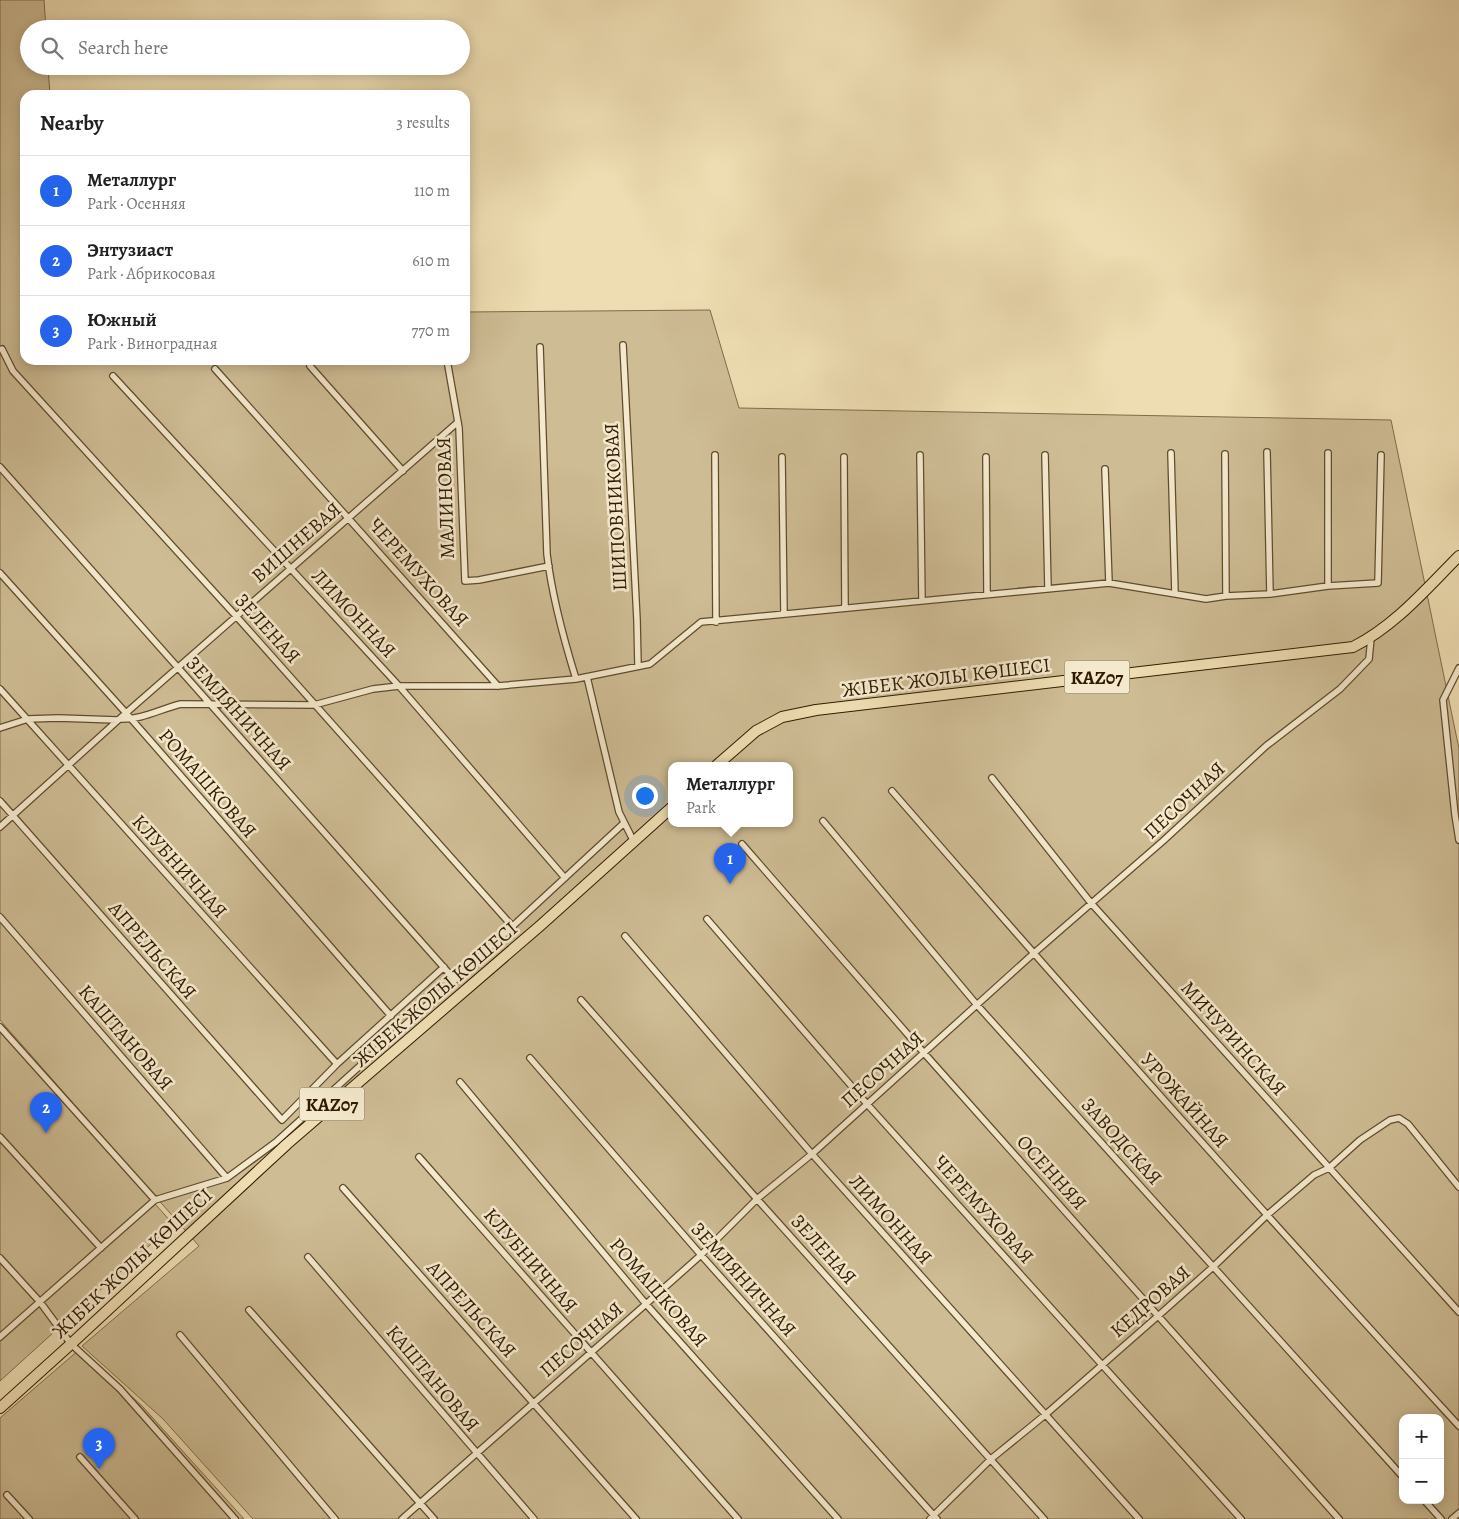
<!DOCTYPE html>
<html lang="en">
<head>
<meta charset="utf-8">
<style>
  body { margin:0; font-family:Alegreya,serif; background:#f2f2f2; color:#222 }
  .controls { position:absolute; right:15px; bottom:15px; display:grid; overflow:hidden; border-radius:10px; box-shadow:0 2px 12px #0003 }
  .controls button { width:45px; height:45px; display:grid; place-items:center; padding:0; border:0; border-bottom:1px solid #e0e0e0; background:#fff; color:#222; font:25px sans-serif }
  .you { position:absolute; left:644px; top:795px; width:18px; height:18px; margin:-12px; border:4px solid #fff; border-radius:50%; background:#1a73e8; box-shadow:0 0 0 8px #1a73e833 }
  .badge { display:grid; place-items:center; width:32px; height:32px; border-radius:50%; background:#2563eb; color:#fff; font-size:16px; font-weight:700 }
  .pin { position:absolute; translate:-50% -41px; filter:drop-shadow(0 1px 2px #0008) }
  .pin::after { content:''; position:absolute; top:26px; width:18px; height:15px; background:inherit; clip-path:polygon(0 0,100% 0,50% 100%) }
  .popup { position:absolute; left:668px; top:762px; width:125px; height:65px; box-sizing:border-box; display:grid; place-content:center; border-radius:10px; background:#fff; filter:drop-shadow(0 1px 4px #0005); font-size:16px; white-space:nowrap; color:#767676 }
  .popup b { font-size:19px; color:#222 }
  .popup::after { content:''; position:absolute; left:50%; top:100%; margin-left:-10px; border:10px solid transparent; border-top-color:#fff }
  .list { margin:0; padding:0; list-style:none }
  h2 { display:flex; justify-content:space-between; align-items:center; height:65px; margin:0; padding:0 20px; font-size:21px }
  h2 small { font-size:16px; font-weight:400; color:#767676 }
  .list li { display:grid; grid-template-columns:32px 1fr auto; gap:15px; align-items:center; box-sizing:border-box; height:70px; padding:0 20px; border-top:1px solid #e0e0e0 }
  .list b { display:block; font-size:19px; white-space:nowrap }
  .list p { margin:0; font-size:16px; white-space:nowrap; color:#767676 }
  .list em { font-size:16px; font-style:normal; color:#767676 }
  .icon { flex:none; width:28px; height:28px; fill:none; stroke:currentColor; stroke-width:2; stroke-linecap:round; stroke-linejoin:round }
  .map { position:relative; flex:none; width:1459px; height:1519px; overflow:hidden }
  .search { position:absolute; background:#fff; box-shadow:0 2px 12px #0003; left:20px; top:20px; width:450px; height:55px; display:flex; align-items:center; gap:12px; box-sizing:border-box; padding:0 18px; border-radius:28px; color:#767676; font-size:19px }
  .panel { position:absolute; background:#fff; box-shadow:0 2px 12px #0003; left:20px; top:90px; width:450px; height:275px; border-radius:15px }
  .map>svg:first-child { display:block }
</style>
</head>
<body>
<div class="map">
<svg width="1459" height="1519" viewBox="0 0 1459 1519">
  <rect width="100%" height="100%" fill="#eeddb2"/>
  <filter id="stains"><feTurbulence type="fractalNoise" baseFrequency=".004" numOctaves="4"/><feColorMatrix values="0 0 0 0 .2 0 0 0 0 .09 0 0 0 0 .02 0 0 0 .5 -.17"/></filter>
  <radialGradient id="worn" r=".72"><stop offset=".6" stop-color="#630" stop-opacity="0"/><stop offset="1" stop-color="#630" stop-opacity=".3"/></radialGradient>
  <path fill="#cebc94" stroke="#806b4a" fill-rule="evenodd" d="M0,0H44L46,29H29V66H48L50,95H25V360H465V312L710,310L739,408L1391,420L1459,749V1519H253L163,1419L82,1346L199,1246L0,1020ZM671,765H789V823H671ZM1403,1418H1440V1500H1403Z
    M0,1031L173,1224L0,1381Z
    M80,1349L142,1406L244,1519H0V1418Z"/>
  <g fill="none" stroke-linecap="round" stroke-linejoin="round">
    <g stroke="#604b2c" stroke-width="8">
      <path id="minor" d="M623,345L637,620L638,666
        M540,347L547,554C552,597 563,637 576,679
        M2,349L13,371L236,616L513,927
        M447,360L459,428L465,581L479,580L549,566
        M310,366L403,471
        M215,369L498,686
        M113,376L399,686L565,878
        M1267,452L1270,594
        M1171,453L1175,593
        M1225,454L1226,596
        M715,455L716,622
        M920,455L922,601
        M1045,455L1048,589
        M782,457L784,614
        M844,457L845,608
        M986,457L987,594
        M0,467L455,980
        M1105,469L1109,583
        M0,573L126,713L391,1016
        M1328,586V453
        M1459,668L1443,700L1455,815L1459,840
        M587,677L619,812L634,842
        M0,689L337,1064
        M120,719C142,720 160,709 181,704L314,705L373,689L399,686H498L576,679L650,664L701,622L1109,583L1206,599L1226,596L1270,594L1328,586L1378,583L1381,455
        M0,728L28,719L58,718L117,720
        M992,778L1091,903L1459,1312
        M892,791C1078,1005 1267,1217 1459,1426
        M0,801L282,1120L337,1064L444,967
        M823,821L977,1005L1403,1477
        M0,827L126,713L458,422
        M742,844L924,1053L1339,1519
        M0,917L227,1178
        M707,919L867,1104L1241,1519
        M625,936L812,1154L1139,1519
        M581,1000L757,1199L1044,1519
        M0,1027L155,1200
        M530,1058L701,1255L937,1519
        M460,1082L646,1304L838,1519
        M0,1137L101,1248
        M419,1157L738,1519
        M343,1188L636,1519
        M308,1257L534,1519
        M0,1258L40,1302L71,1344L120,1389L235,1519
        M249,1310L434,1519
        M180,1335L335,1519
        M0,1337L155,1200L227,1178L276,1142L447,987L624,823
        M80,1457L135,1519
        M7,1495L29,1519
        M1424,1500L1441,1519
        M402,1519L646,1304L701,1255L757,1199L812,1154L1033,954L1163,841L1266,746L1340,689L1369,659L1371,638
        M930,1519L991,1459L1045,1415L1158,1316L1214,1266L1266,1216L1314,1175L1329,1168L1360,1140L1390,1120L1399,1118L1408,1124L1459,1187
        M1452,1519L1459,1513"/>
    </g>
    <g stroke="#311a00" stroke-width="12">
      <path id="trunk" d="M717,765L756,731L782,717L816,710L1353,647C1395,626 1426,589 1459,556
        M0,1408L71,1344L287,1144L541,925L671,808"/>
    </g>
    <use href="#minor" stroke="#f4e9cd" stroke-width="5.5"/>
    <use href="#trunk" stroke="#eeddb2" stroke-width="10"/>
  </g>
  <g text-anchor="middle" stroke-width="5" stroke-linejoin="round" paint-order="stroke">
    <g fill="#f4e9cd" stroke="#6c583e" stroke-width="1">
      <rect x="1064.5" y="660.5" width="65" height="33" rx="4"/>
      <rect x="299.5" y="1087.5" width="65" height="33" rx="4"/>
    </g>
    <g font-size="19" font-weight="bold" fill="#311a00">
      <text x="1097" y="684">KAZ07</text>
      <text x="332" y="1111">KAZ07</text>
    </g>
    <g font-size="20" fill="#311a00" stroke="#f4e9cd">
      <text transform="translate(445 498) rotate(-92)" y="7">МАЛИНОВАЯ</text>
      <text transform="translate(615 507) rotate(-93)" y="7">ШИПОВНИКОВАЯ</text>
      <text transform="translate(296 542) rotate(-41)" y="7">ВИШНЕВАЯ</text>
      <text transform="translate(419 572) rotate(48)" y="7">ЧЕРЕМУХОВАЯ</text>
      <text transform="translate(354 613) rotate(47)" y="7">ЛИМОННАЯ</text>
      <text transform="translate(268 628) rotate(48)" y="7">ЗЕЛЕНАЯ</text>
      <text transform="translate(946 677) rotate(-7)" y="7">ЖІБЕК ЖОЛЫ КӨШЕСІ</text>
      <text transform="translate(239 713) rotate(48)" y="7">ЗЕМЛЯНИЧНАЯ</text>
      <text transform="translate(208 783) rotate(49)" y="7">РОМАШКОВАЯ</text>
      <text transform="translate(1184 800) rotate(-43)" y="7">ПЕСОЧНАЯ</text>
      <text transform="translate(180 866) rotate(48)" y="7">КЛУБНИЧНАЯ</text>
      <text transform="translate(153 950) rotate(49)" y="7">АПРЕЛЬСКАЯ</text>
      <text transform="translate(435 994) rotate(-41)" y="7">ЖІБЕК ЖОЛЫ КӨШЕСІ</text>
      <text transform="translate(126 1037) rotate(49)" y="7">КАШТАНОВАЯ</text>
      <text transform="translate(1234 1038) rotate(48)" y="7">МИЧУРИНСКАЯ</text>
      <text transform="translate(882 1069) rotate(-42)" y="7">ПЕСОЧНАЯ</text>
      <text transform="translate(1185 1100) rotate(48)" y="7">УРОЖАЙНАЯ</text>
      <text transform="translate(1122 1141) rotate(48)" y="7">ЗАВОДСКАЯ</text>
      <text transform="translate(1052 1172) rotate(48)" y="7">ОСЕННЯЯ</text>
      <text transform="translate(984 1209) rotate(48)" y="7">ЧЕРЕМУХОВАЯ</text>
      <text transform="translate(891 1219) rotate(48)" y="7">ЛИМОННАЯ</text>
      <text transform="translate(824 1249) rotate(48)" y="7">ЗЕЛЕНАЯ</text>
      <text transform="translate(531 1260) rotate(49)" y="7">КЛУБНИЧНАЯ</text>
      <text transform="translate(132 1263) rotate(-43)" y="7">ЖІБЕК ЖОЛЫ КӨШЕСІ</text>
      <text transform="translate(744 1279) rotate(48)" y="7">ЗЕМЛЯНИЧНАЯ</text>
      <text transform="translate(659 1292) rotate(49)" y="7">РОМАШКОВАЯ</text>
      <text transform="translate(1150 1301) rotate(-41)" y="7">КЕДРОВАЯ</text>
      <text transform="translate(472 1309) rotate(48)" y="7">АПРЕЛЬСКАЯ</text>
      <text transform="translate(581 1339) rotate(-41)" y="7">ПЕСОЧНАЯ</text>
      <text transform="translate(433 1378) rotate(50)" y="7">КАШТАНОВАЯ</text>
    </g>
  </g>
  <rect width="100%" height="100%" filter="url(#stains)"/>
  <rect width="100%" height="100%" fill="url(#worn)"/>
</svg>
<div class="controls">
<button>+</button>
<button>−</button>
</div>
<div class="you"></div>
<div class="pin badge" style="left:730px;top:884px">1</div>
<div class="popup"><b>Металлург</b>Park</div>
<div class="pin badge" style="left:46px;top:1133px">2</div>
<div class="pin badge" style="left:99px;top:1469px">3</div>
<div class="search"><svg class="icon" aria-label="search" viewBox="0 0 24 24"><circle cx="10" cy="10" r="6"/><path d="M15 15l6 6"/></svg>Search here</div>
<section class="panel">
<h2>Nearby<small>3 results</small></h2>
<ul class="list">
<li><span class="badge">1</span><div><b>Металлург</b><p>Park · Осенняя</p></div><em>110 m</em></li>
<li><span class="badge">2</span><div><b>Энтузиаст</b><p>Park · Абрикосовая</p></div><em>610 m</em></li>
<li><span class="badge">3</span><div><b>Южный</b><p>Park · Виноградная</p></div><em>770 m</em></li>
</ul>
</section>
</div>
</body>
</html>
